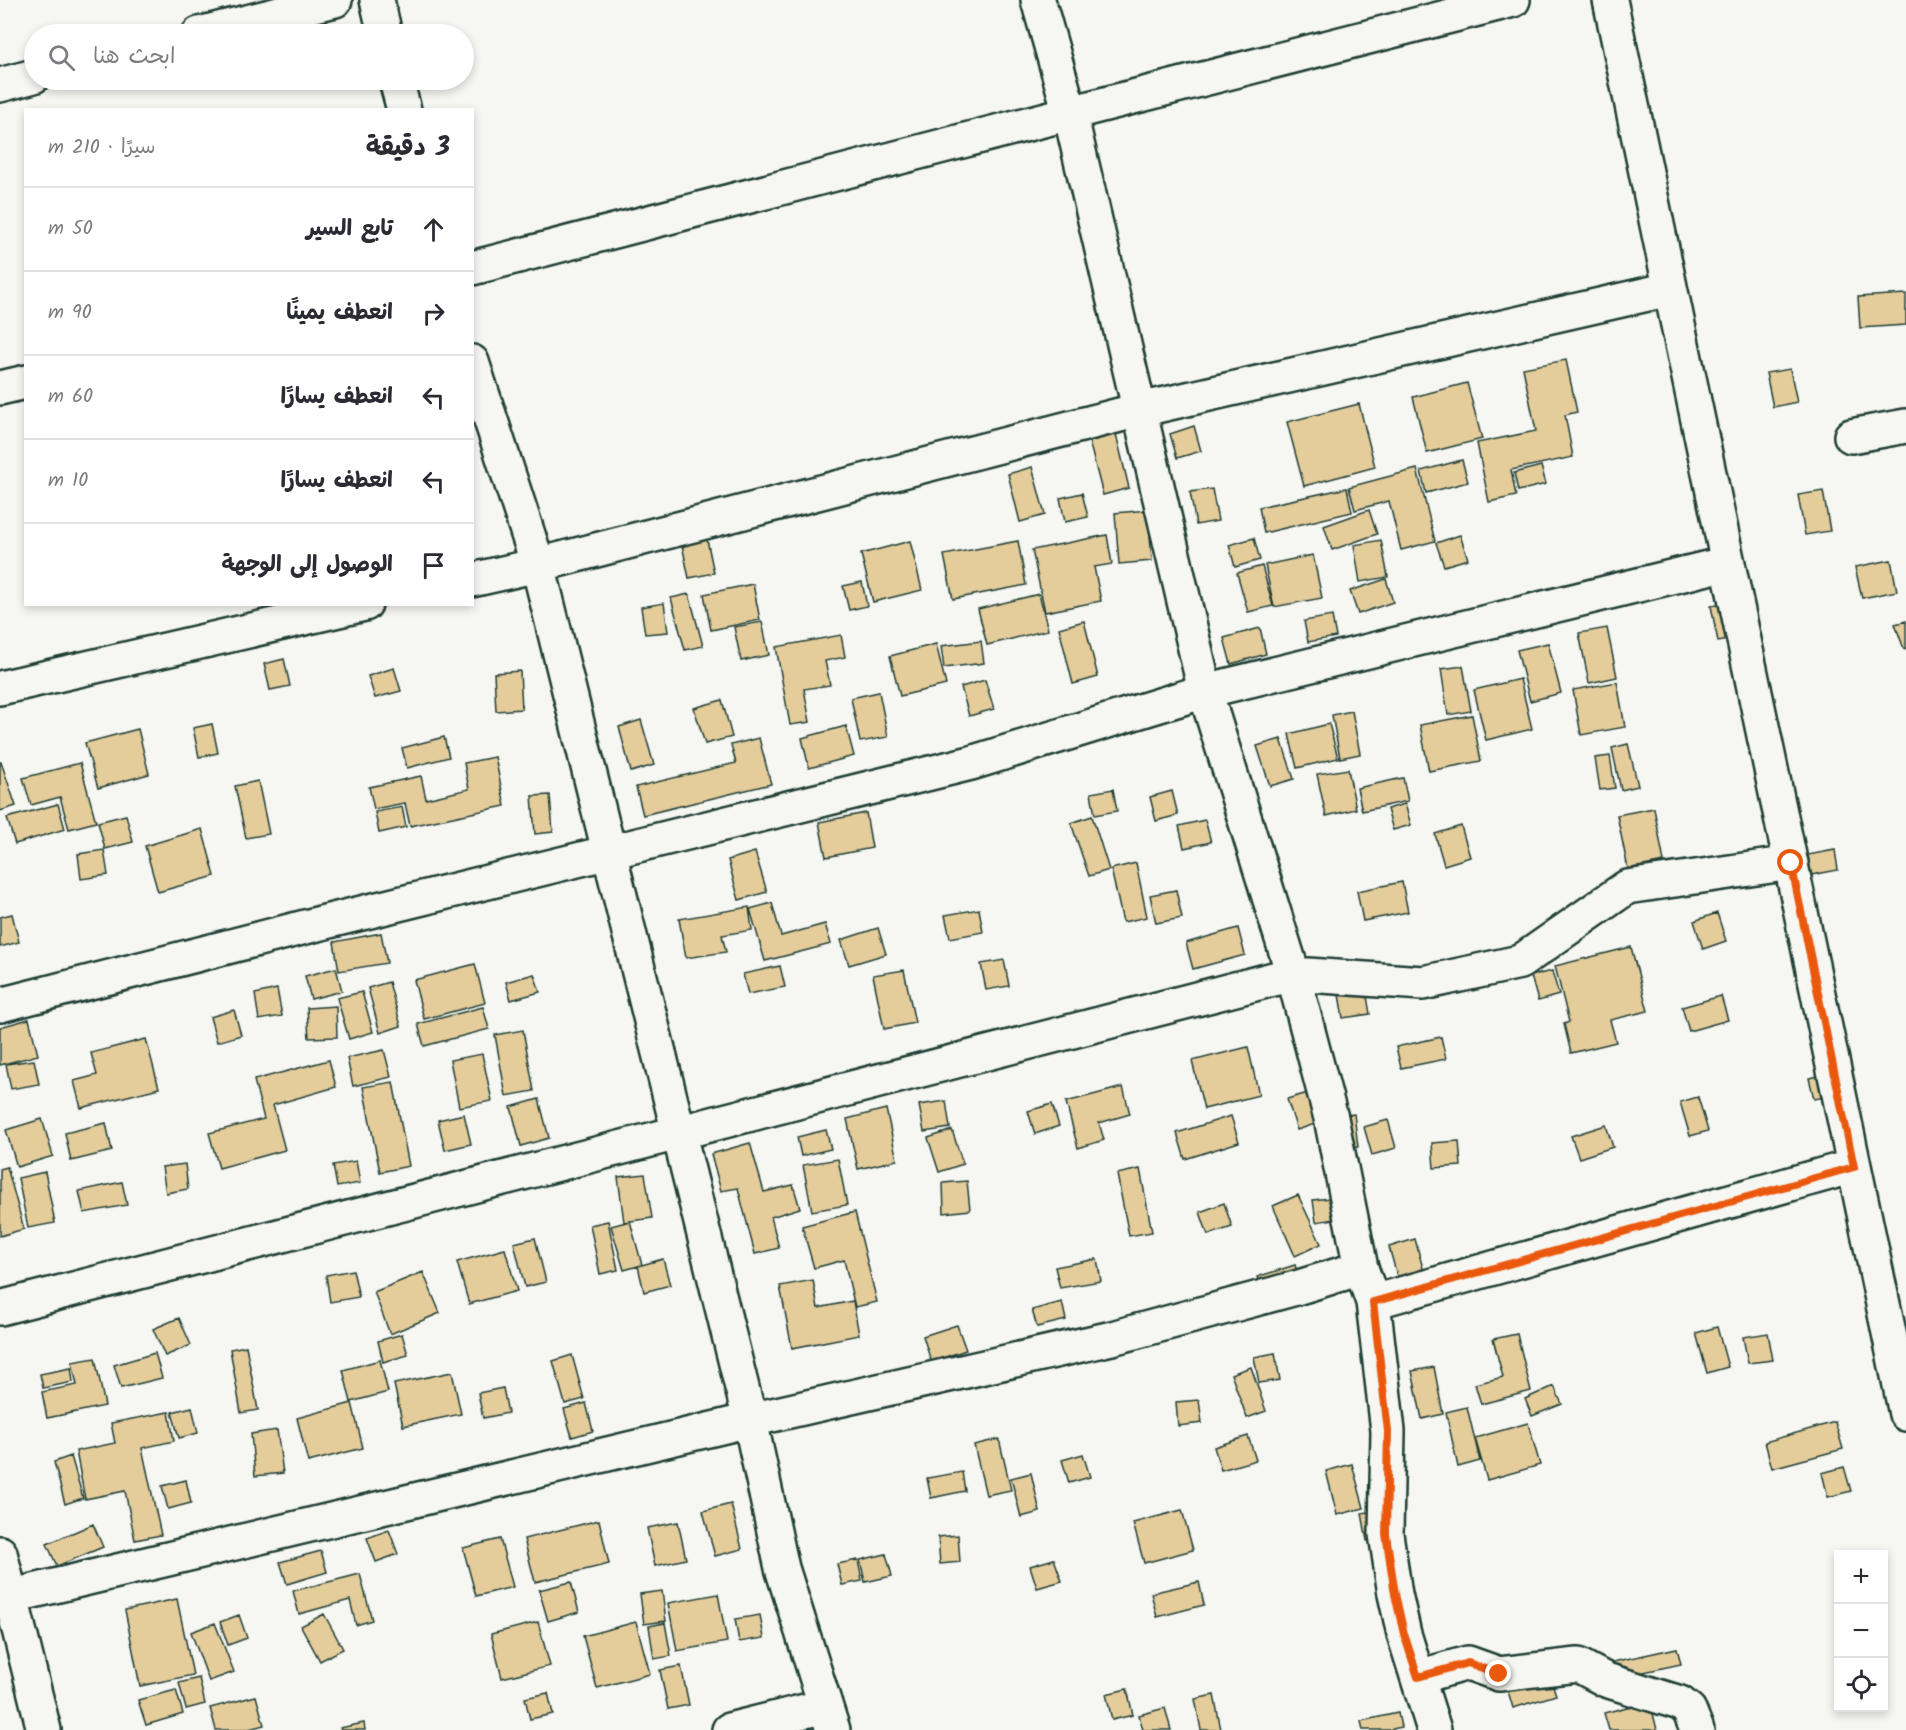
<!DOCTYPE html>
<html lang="ar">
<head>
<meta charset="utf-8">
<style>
  body { margin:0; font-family:Kalam,"Playpen Sans Arabic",sans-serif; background:#f2f2f3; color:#2b2b33; direction:rtl }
  .controls { position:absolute; right:18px; bottom:18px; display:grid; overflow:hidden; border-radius:0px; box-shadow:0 3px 9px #0003 }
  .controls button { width:54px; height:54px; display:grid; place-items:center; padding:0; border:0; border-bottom:2px solid #e1e1e2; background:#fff; color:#2b2b33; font:30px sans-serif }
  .stop { position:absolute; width:18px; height:18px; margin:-14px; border:4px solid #ea580c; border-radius:50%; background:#fff }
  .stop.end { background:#ea580c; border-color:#fff; box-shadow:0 2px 6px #0008 }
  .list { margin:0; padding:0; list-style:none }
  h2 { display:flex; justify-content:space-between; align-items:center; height:78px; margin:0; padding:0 24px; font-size:26px }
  h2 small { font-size:20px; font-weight:400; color:#7c7c81 }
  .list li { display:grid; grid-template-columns:39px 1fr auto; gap:18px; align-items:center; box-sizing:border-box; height:84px; padding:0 24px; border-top:2px solid #e1e1e2 }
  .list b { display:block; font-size:22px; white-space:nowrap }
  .list em { font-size:20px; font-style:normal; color:#7c7c81 }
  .icon { flex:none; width:33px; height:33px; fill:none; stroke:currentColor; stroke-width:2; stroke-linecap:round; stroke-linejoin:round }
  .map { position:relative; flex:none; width:1906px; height:1730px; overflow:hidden; direction:ltr }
  .search { position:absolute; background:#fff; box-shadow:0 3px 9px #0003; left:24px; top:24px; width:450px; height:66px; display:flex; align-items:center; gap:15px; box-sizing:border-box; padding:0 21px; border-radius:33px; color:#7c7c81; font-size:22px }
  .panel { position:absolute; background:#fff; box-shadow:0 3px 9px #0003; left:24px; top:108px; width:450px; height:498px; border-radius:0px; direction:rtl }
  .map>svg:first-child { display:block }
</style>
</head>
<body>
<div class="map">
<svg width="1906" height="1730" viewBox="0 0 1906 1730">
  <rect width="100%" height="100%" fill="#f6f6f2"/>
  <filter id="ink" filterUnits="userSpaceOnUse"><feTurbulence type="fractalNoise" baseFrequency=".0167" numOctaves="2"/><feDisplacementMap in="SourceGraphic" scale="12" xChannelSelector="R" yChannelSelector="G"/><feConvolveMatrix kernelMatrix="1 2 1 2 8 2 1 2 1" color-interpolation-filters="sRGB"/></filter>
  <g filter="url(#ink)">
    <path fill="#e5cc9b" stroke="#1f3d34" stroke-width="1.5" d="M1906,294V325L1860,328L1858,297Z
      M1566,360L1577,412L1565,415L1573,457L1511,470L1516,496L1489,502L1477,443L1536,431L1523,368Z
      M1790,369L1797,402L1773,407L1766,373Z
      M1467,383L1482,439L1427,453L1413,397Z
      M1359,404L1375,467L1304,486L1287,422Z
      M1194,426L1201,451L1177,458L1170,434Z
      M1116,434L1129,488L1103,495L1089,441Z
      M1462,460L1468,482L1426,493L1421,471Z
      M1541,466L1546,484L1518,491L1514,473Z
      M1032,467L1045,515L1020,522L1008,474Z
      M1417,469L1435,541L1401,550L1389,501L1355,510L1349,487Z
      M1347,488L1352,512L1264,533L1259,507Z
      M1212,489L1218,521L1196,525L1190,492Z
      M1823,491L1830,531L1805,535L1798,495Z
      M1082,493L1088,517L1065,522L1060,498Z
      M1148,510L1152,561L1119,564L1115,513Z
      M1369,510L1377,534L1332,550L1324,526Z
      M705,530L714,573L689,578L680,535Z
      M1107,535L1112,564L1094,567L1101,601L1045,612L1032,550Z
      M1460,535L1468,559L1444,566L1436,543Z
      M1254,538L1260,560L1235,567L1229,545Z
      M1381,540L1388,577L1360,582L1354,545Z
      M910,541L922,590L873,602L861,554Z
      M1018,541L1026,585L953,599L944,555Z
      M1313,555L1322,598L1274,607L1265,565Z
      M1891,560L1897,591L1862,598L1855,567Z
      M1262,566L1273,606L1248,612L1237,573Z
      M1386,579L1393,602L1358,614L1350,591Z
      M862,582L867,606L849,610L843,586Z
      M753,584L760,620L711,630L704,594Z
      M689,594L703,646L685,650L671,598Z
      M1039,594L1048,630L987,645L978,609Z
      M664,603L668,632L645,634L641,607Z
      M1728,603L1735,639L1718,642L1711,606Z
      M1332,616L1336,637L1308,642L1304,621Z
      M1084,621L1098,677L1073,684L1059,628Z
      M1906,621V648L1904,649L1895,624Z
      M762,622L769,655L741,661L734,627Z
      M1260,628L1266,654L1231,664L1224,638Z
      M1607,628L1617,677L1589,683L1579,633Z
      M841,635L845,657L825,661L830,685L804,689L810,722L790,725L776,647Z
      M981,641L984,663L944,668L941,646Z
      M1548,643L1561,693L1530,701L1517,650Z
      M936,644L946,685L900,696L890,656Z
      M284,659L290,686L270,690L264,664Z
      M1463,666L1471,711L1448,715L1441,669Z
      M394,668L401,691L375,698L368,676Z
      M520,671L522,709L496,711L494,673Z
      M1520,679L1532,729L1486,740L1474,690Z
      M985,680L994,709L969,716L961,687Z
      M1617,682L1625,727L1581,735L1573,690Z
      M879,692L888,737L860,742L851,698Z
      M722,700L732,737L705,744L694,708Z
      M1352,711L1360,754L1340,758L1332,715Z
      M1472,715L1481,761L1429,771L1420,725Z
      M641,720L654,765L631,772L619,727Z
      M212,724L218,753L199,757L193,728Z
      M1329,724L1338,758L1297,768L1289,734Z
      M846,726L854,756L809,768L802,738Z
      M138,729L149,774L98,788L85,743Z
      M444,737L449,757L407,768L402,748Z
      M759,738L771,784L643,815L636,787L736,763L731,745Z
      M1281,739L1294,779L1270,786L1257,746Z
      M1628,744L1638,786L1621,790L1612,748Z
      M1610,756L1615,788L1600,790L1595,758Z
      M495,757L505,806L410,826L405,803L374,809L369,787L421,776L426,799L469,789L464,763Z
      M0,762H1L16,806L0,811Z
      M80,763L96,822L69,829L60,797L31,805L23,778Z
      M1348,769L1356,809L1326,816L1317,774Z
      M1403,778L1408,801L1362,811L1357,788Z
      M258,781L269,834L246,838L235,786Z
      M1113,789L1117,811L1095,815L1091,793Z
      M1172,791L1178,815L1156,821L1150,797Z
      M550,795L553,832L535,834L532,796Z
      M58,804L65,829L15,844L7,818Z
      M1405,804L1411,825L1393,830L1387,809Z
      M402,807L406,827L379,833L375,812Z
      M1654,808L1664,862L1628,869L1617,815Z
      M866,813L872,848L826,857L819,822Z
      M126,815L133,842L105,849L98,822Z
      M1092,816L1109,870L1089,876L1071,823Z
      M1205,820L1211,842L1184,848L1179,826Z
      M1461,826L1470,857L1444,865L1435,834Z
      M202,829L215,876L158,892L145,846Z
      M104,850L108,875L81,879L78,854Z
      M1835,850L1838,870L1811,875L1808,855Z
      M755,852L767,892L739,900L728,860Z
      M1136,863L1147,917L1123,922L1111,869Z
      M1402,882L1408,912L1363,921L1357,891Z
      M1176,890L1182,918L1156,923L1150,895Z
      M772,903L781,936L825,924L831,944L765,961L750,909Z
      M749,907L752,930L722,935L726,952L686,958L679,919Z
      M979,909L983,932L950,938L945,915Z
      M1717,913L1726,941L1703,949L1694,921Z
      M12,914L19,942L0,947V917Z
      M878,928L886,954L849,965L841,940Z
      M1238,928L1245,955L1193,969L1186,943Z
      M381,933L387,963L339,971L334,942Z
      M1631,947L1648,1011L1610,1020L1616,1042L1571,1053L1564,1024L1569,1022L1555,966Z
      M1004,960L1009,986L986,990L981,964Z
      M475,964L485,1003L424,1019L414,980Z
      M780,966L785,987L748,994L743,974Z
      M336,968L342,991L311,999L305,976Z
      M904,970L915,1023L884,1029L873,975Z
      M1552,971L1559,995L1538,1001L1531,976Z
      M534,974L540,992L511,1000L506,982Z
      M389,982L401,1026L380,1033L368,988Z
      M1365,984L1370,1014L1343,1018L1338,989Z
      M277,989L282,1016L259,1020L255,994Z
      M362,992L373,1032L349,1039L337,998Z
      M1721,996L1728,1020L1689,1031L1682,1007Z
      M336,1006L337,1037L309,1038L307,1008Z
      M483,1007L489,1029L424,1046L418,1024Z
      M234,1010L241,1035L217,1042L210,1017Z
      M29,1019L38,1055L0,1065V1027Z
      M523,1030L534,1091L506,1096L495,1035Z
      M1441,1037L1446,1059L1401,1068L1396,1047Z
      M146,1039L159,1088L81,1108L74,1081L97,1075L91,1053Z
      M1248,1047L1259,1095L1204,1109L1192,1061Z
      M384,1050L391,1077L353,1086L347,1058Z
      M482,1054L492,1101L459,1107L450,1060Z
      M34,1060L39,1084L11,1089L6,1064Z
      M329,1060L336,1087L273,1105L285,1150L219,1168L209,1133L264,1119L254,1080Z
      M1834,1073L1838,1095L1814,1099L1809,1078Z
      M393,1082L409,1166L380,1172L363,1087Z
      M1123,1087L1130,1114L1099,1123L1104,1140L1078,1148L1066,1102Z
      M1308,1093L1318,1123L1297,1130L1287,1099Z
      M1698,1097L1708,1131L1690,1136L1680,1102Z
      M539,1099L549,1138L521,1146L511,1107Z
      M946,1101L950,1128L924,1132L919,1105Z
      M1052,1104L1059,1126L1035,1134L1028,1111Z
      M886,1109L897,1160L858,1169L847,1119Z
      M464,1114L471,1144L445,1150L438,1120Z
      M1354,1114L1358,1147L1340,1150L1337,1116Z
      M1231,1116L1239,1142L1185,1159L1177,1133Z
      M42,1119L53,1156L17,1167L6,1130Z
      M1388,1120L1396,1148L1372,1155L1364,1127Z
      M106,1123L112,1151L71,1161L65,1133Z
      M1606,1125L1613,1147L1579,1158L1571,1136Z
      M826,1130L831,1149L801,1156L797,1137Z
      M952,1130L963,1164L939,1172L928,1138Z
      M1459,1141L1461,1166L1434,1168L1432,1143Z
      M750,1143L764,1192L793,1185L800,1208L771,1217L779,1248L755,1254L738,1188L721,1191L711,1154Z
      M838,1159L847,1205L812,1211L803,1165Z
      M356,1161L360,1183L337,1187L333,1165Z
      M185,1164L188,1189L166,1193L162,1167Z
      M7,1167L24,1229L0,1236V1169Z
      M1140,1169L1152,1232L1129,1236L1117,1174Z
      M45,1172L55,1223L28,1228L18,1178Z
      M645,1174L652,1218L624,1222L618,1177Z
      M967,1181L970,1210L944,1213L943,1183Z
      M122,1182L127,1205L84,1213L79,1191Z
      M1298,1195L1321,1244L1295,1256L1273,1206Z
      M1338,1197L1341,1218L1316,1222L1313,1200Z
      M1224,1203L1232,1227L1208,1235L1200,1212Z
      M855,1212L877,1302L855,1307L844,1260L814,1268L802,1226Z
      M608,1221L618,1270L600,1274L590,1225Z
      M630,1221L642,1265L624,1270L611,1226Z
      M535,1238L546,1282L525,1287L514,1243Z
      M1415,1239L1424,1272L1398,1279L1389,1247Z
      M505,1249L517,1291L469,1304L457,1262Z
      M663,1259L670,1285L644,1292L638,1266Z
      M1097,1259L1101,1281L1060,1288L1055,1267Z
      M1295,1265L1301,1283L1263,1295L1257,1277Z
      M353,1270L359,1297L330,1302L326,1275Z
      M423,1272L440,1313L390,1334L374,1292Z
      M813,1280L818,1308L853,1301L859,1335L792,1348L780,1286Z
      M1062,1302L1066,1320L1037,1327L1032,1310Z
      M179,1318L191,1345L165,1356L153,1329Z
      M957,1325L966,1350L933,1361L940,1384L900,1371L931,1361L923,1336Z
      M1717,1327L1728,1367L1707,1373L1696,1333Z
      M1768,1333L1773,1360L1748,1363L1743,1337Z
      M402,1334L408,1355L383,1362L378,1341Z
      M1517,1334L1531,1391L1481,1404L1475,1384L1503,1377L1493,1339Z
      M246,1346L258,1410L241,1413L230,1349Z
      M155,1353L162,1378L121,1388L114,1365Z
      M1275,1353L1280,1380L1259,1383L1254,1357Z
      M572,1355L584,1399L565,1404L553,1361Z
      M95,1358L105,1406L47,1418L42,1392L77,1385L72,1362Z
      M380,1360L388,1392L351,1402L343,1370Z
      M1251,1367L1266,1411L1247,1418L1231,1374Z
      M1434,1367L1443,1414L1422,1419L1412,1371Z
      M71,1368L73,1382L43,1388L40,1374Z
      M452,1372L461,1414L403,1426L394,1384Z
      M1554,1386L1562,1404L1532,1416L1525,1399Z
      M503,1388L508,1413L483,1418L478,1393Z
      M1199,1400L1202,1423L1178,1426L1176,1402Z
      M352,1403L363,1448L308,1462L297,1418Z
      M586,1403L593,1431L572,1437L564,1409Z
      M192,1407L198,1433L179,1438L172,1412Z
      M1467,1407L1480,1461L1458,1467L1446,1412Z
      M169,1412L174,1441L142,1448L161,1535L135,1540L125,1491L85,1499L76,1451L115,1443L111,1423Z
      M1835,1422L1843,1449L1772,1468L1765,1442Z
      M1528,1423L1540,1465L1487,1480L1475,1438Z
      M277,1430L283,1473L255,1476L251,1434Z
      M1248,1436L1256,1460L1221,1470L1214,1447Z
      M999,1439L1011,1490L986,1495L974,1445Z
      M1083,1454L1090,1477L1069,1483L1062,1460Z
      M71,1456L83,1498L65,1504L54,1462Z
      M1352,1464L1364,1508L1337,1515L1326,1471Z
      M1844,1467L1851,1491L1828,1497L1822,1473Z
      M962,1472L965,1491L931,1498L927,1478Z
      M1031,1473L1040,1512L1021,1517L1011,1478Z
      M186,1480L191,1503L168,1509L162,1486Z
      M731,1504L742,1549L715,1556L703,1511Z
      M1182,1510L1193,1550L1144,1563L1133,1523Z
      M1380,1510L1385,1538L1367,1541L1362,1513Z
      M599,1520L609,1564L535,1582L524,1539Z
      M678,1522L686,1559L655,1566L647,1528Z
      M93,1524L103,1547L57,1566L47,1544Z
      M389,1530L398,1554L376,1562L367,1538Z
      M958,1535L960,1562L940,1564L938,1537Z
      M500,1539L513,1587L476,1596L463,1548Z
      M321,1551L327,1572L287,1584L280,1562Z
      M886,1554L892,1576L865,1582L860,1560Z
      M1054,1559L1062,1581L1037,1588L1030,1566Z
      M858,1560L862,1581L842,1585L837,1564Z
      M360,1574L372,1620L356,1625L350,1600L299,1614L293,1591Z
      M571,1582L579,1612L548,1621L539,1590Z
      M1199,1582L1204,1605L1157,1617L1151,1593Z
      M662,1591L666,1621L644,1624L640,1594Z
      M718,1594L727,1642L677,1651L668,1603Z
      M177,1599L193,1675L140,1686L125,1610Z
      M324,1614L343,1649L320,1661L301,1626Z
      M239,1615L247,1638L228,1645L220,1622Z
      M760,1615L764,1638L739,1642L735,1619Z
      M538,1622L550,1666L502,1678L491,1634Z
      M636,1622L650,1674L597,1688L583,1636Z
      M215,1623L234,1672L209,1681L191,1632Z
      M665,1623L671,1656L654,1659L649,1626Z
      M1677,1648L1681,1664L1588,1684L1585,1668Z
      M681,1666L689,1705L668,1709L660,1670Z
      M1547,1668L1556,1695L1513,1708L1505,1681Z
      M199,1678L205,1704L186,1709L179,1683Z
      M1127,1689L1133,1715L1112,1720L1106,1694Z
      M176,1690L183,1714L146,1725L138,1700Z
      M548,1693L553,1714L530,1719L525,1698Z
      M1214,1695L1221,1730H1201L1195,1699Z
      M256,1696L264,1725L245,1730H216L210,1708Z
      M1650,1701L1657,1730H1609L1604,1713Z
      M1165,1708L1171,1730H1143L1139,1715Z
      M1398,1713L1401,1727L1389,1730H1363L1361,1721Z
      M364,1723L365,1730H341L340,1728Z"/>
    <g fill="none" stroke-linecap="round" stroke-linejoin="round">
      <g stroke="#1f3d34" stroke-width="38">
        <path id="minor" d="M377,0L385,34
          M1038,0L1070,113L1205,691L1293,974L1331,1118L1361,1268L1373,1302L1388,1431L1386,1534L1395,1594L1404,1634L1434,1730
          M1610,0L1906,1414
          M199,34L335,0
          M396,80L404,110
          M0,85L34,76
          M472,268L1070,113L1513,0
          M472,362L538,565L750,1420L782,1568L833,1730
          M0,388L26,382
          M1851,436L1906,426
          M472,580L538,565L1139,410L1670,289
          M0,688L365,604
          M0,1005L321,923L971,763L1205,691L1728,563
          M1373,1302L1854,1166
          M0,1308L1293,974L1423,983L1520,962L1627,887L1791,863
          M0,1553L44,1730
          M0,1599L750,1420L1112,1338L1296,1288L1361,1268
          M1418,1677L1468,1663L1499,1674L1578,1665L1606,1680L1680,1703L1689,1710L1697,1730
          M729,1730L825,1706"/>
      </g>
      <use href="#minor" stroke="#f6f6f2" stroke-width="33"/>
    </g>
  </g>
  <g fill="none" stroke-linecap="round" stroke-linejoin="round" filter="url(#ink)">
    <path stroke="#ea580c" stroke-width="8" d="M1499,1674L1468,1663L1418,1677L1404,1634L1395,1594L1386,1534L1388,1431L1373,1302L1854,1167L1791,863"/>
  </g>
</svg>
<div class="controls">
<button>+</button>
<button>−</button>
<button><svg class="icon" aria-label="locate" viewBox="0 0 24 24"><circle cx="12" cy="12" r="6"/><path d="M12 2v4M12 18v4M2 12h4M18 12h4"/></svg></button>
</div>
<div class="stop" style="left:1791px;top:863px"></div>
<div class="stop end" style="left:1499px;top:1674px"></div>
<div class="search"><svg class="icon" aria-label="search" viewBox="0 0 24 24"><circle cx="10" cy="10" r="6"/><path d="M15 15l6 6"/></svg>ابحث هنا</div>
<section class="panel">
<h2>3 دقيقة<small>سيرًا · 210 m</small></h2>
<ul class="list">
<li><svg class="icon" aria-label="ahead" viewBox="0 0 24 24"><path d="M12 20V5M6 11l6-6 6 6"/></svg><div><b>تابع السير</b></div><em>50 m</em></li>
<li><svg class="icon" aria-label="right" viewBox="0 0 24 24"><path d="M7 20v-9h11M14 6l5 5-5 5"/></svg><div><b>انعطف يمينًا</b></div><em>90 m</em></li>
<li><svg class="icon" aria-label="left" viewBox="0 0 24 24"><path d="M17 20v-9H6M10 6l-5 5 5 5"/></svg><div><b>انعطف يسارًا</b></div><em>60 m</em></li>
<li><svg class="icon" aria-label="left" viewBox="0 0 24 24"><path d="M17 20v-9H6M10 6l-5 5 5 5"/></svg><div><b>انعطف يسارًا</b></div><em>10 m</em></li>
<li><svg class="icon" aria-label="arrive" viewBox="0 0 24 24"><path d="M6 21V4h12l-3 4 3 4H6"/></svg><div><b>الوصول إلى الوجهة</b></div></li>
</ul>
</section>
</div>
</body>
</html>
